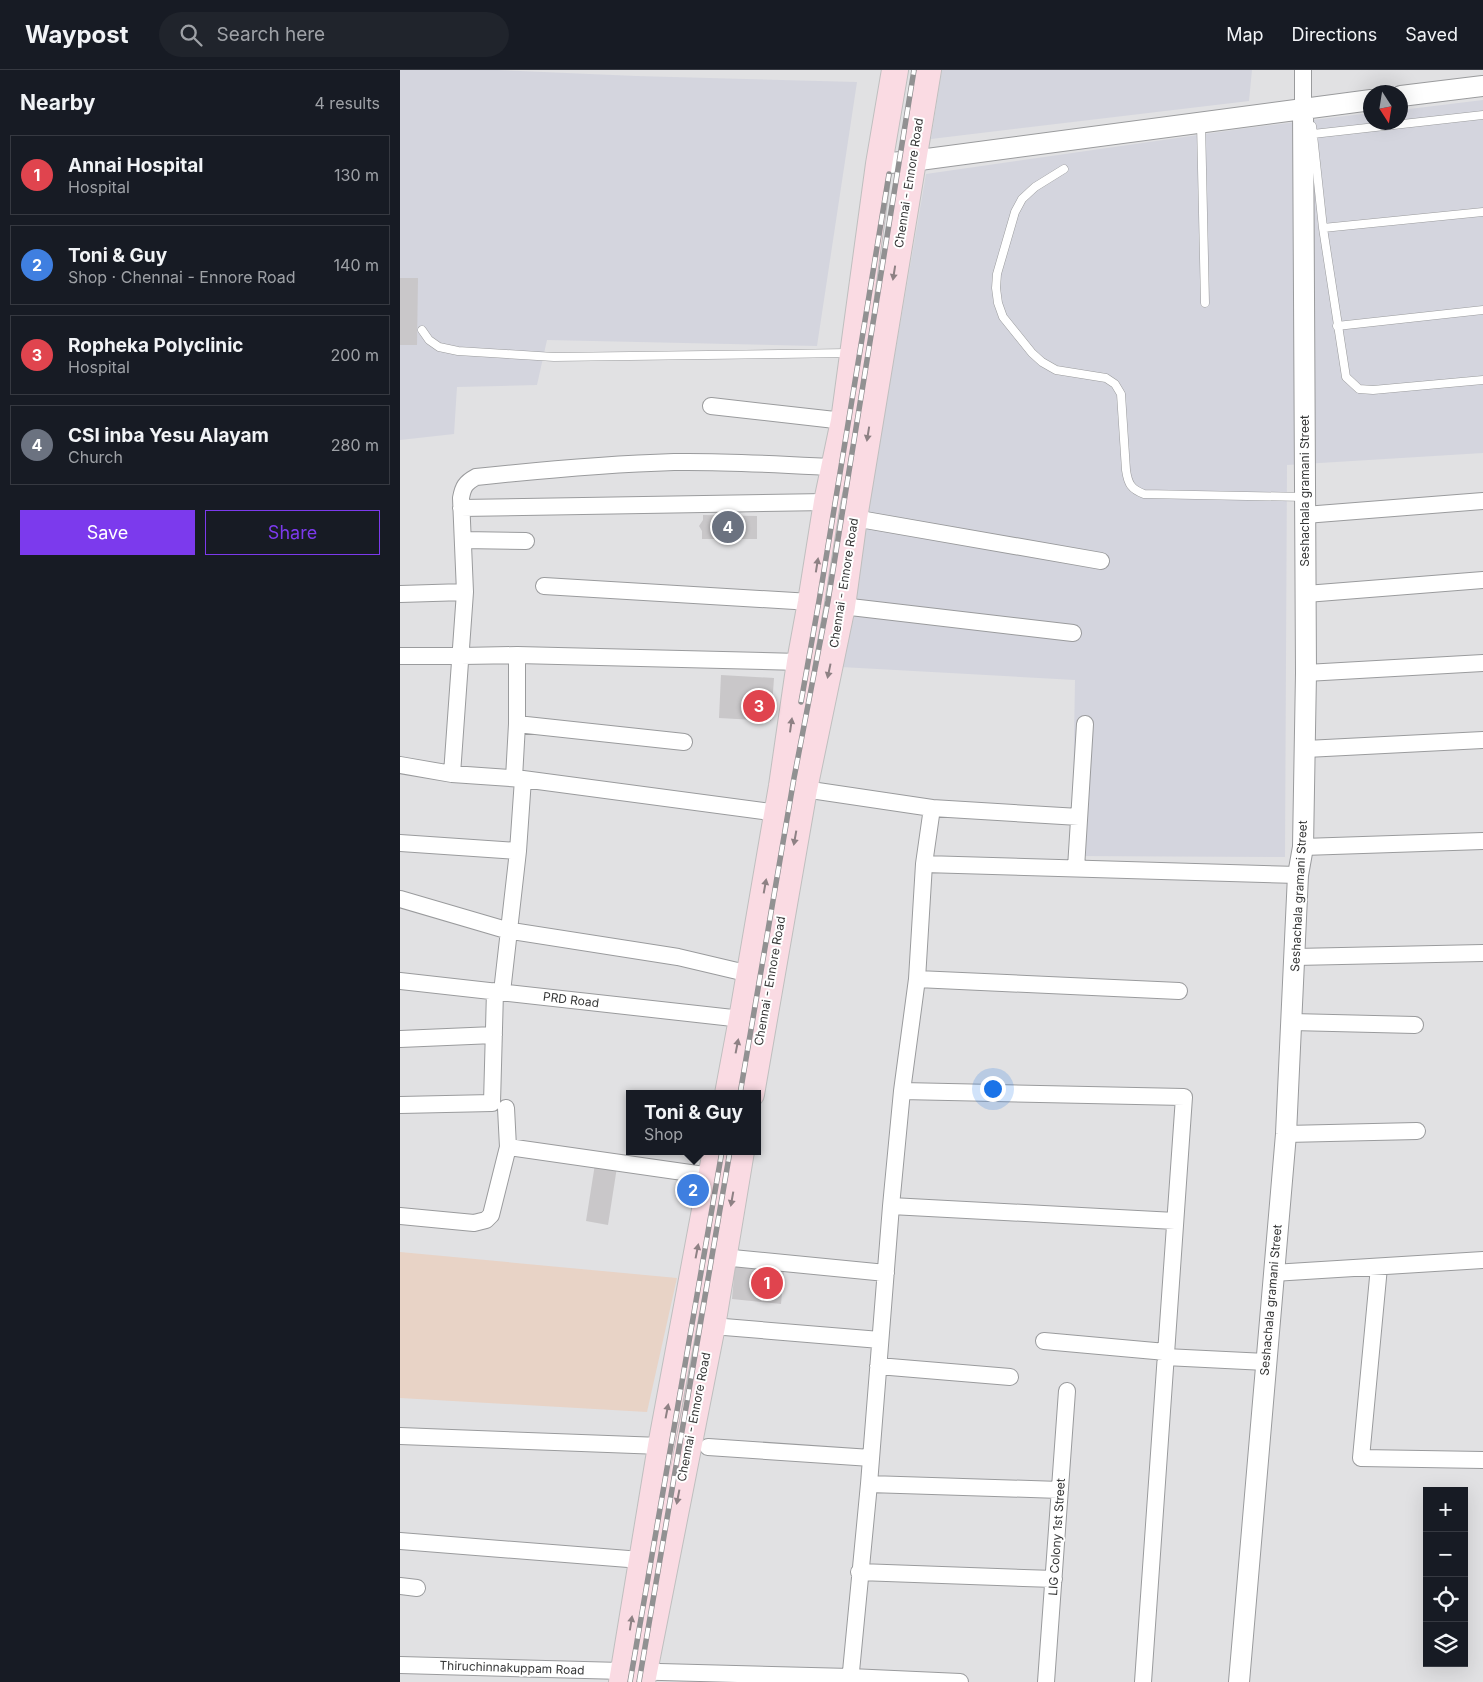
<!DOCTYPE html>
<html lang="en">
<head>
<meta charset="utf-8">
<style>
  body { margin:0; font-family:Inter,sans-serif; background:#20242c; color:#f1f3f6 }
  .controls { position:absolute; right:15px; bottom:15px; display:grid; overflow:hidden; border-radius:0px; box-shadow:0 5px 20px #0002 }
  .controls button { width:45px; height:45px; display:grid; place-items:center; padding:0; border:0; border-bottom:1px solid #363941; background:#171b24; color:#f1f3f6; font:25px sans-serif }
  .compass { position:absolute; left:963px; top:15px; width:45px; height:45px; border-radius:50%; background:#171b24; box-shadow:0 5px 20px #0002; rotate:168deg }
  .you { position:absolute; left:592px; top:1018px; width:18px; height:18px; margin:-12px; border:4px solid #fff; border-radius:50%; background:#1a73e8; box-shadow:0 0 0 8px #1a73e833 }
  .badge { display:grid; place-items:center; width:32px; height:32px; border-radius:50%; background:#7c3aed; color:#fff; font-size:16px; font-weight:700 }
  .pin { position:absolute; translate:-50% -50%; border:2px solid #fff; box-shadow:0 1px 5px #0006 }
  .popup { position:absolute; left:226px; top:1020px; width:135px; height:65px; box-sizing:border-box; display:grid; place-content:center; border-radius:0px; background:#171b24; filter:drop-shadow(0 1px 4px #0005); font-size:16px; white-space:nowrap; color:#9ea1a6 }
  .popup b { font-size:19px; color:#f1f3f6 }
  .popup::after { content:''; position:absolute; left:50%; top:100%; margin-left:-10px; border:10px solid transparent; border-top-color:#171b24 }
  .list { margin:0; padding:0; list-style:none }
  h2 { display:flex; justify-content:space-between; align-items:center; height:65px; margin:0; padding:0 20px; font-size:21px }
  h2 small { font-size:16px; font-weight:400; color:#9ea1a6 }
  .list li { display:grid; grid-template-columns:32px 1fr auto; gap:15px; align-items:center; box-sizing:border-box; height:80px; margin:0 10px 10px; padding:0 10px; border:1px solid #363941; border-radius:0px }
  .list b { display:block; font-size:19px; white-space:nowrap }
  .list p { margin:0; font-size:16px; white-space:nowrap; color:#9ea1a6 }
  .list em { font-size:16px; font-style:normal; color:#9ea1a6 }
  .actions { display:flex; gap:10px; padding:15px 20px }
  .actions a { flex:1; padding:11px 0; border:1px solid #7c3aed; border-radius:0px; text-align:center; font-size:18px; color:#7c3aed }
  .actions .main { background:#7c3aed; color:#fff }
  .icon { flex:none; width:28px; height:28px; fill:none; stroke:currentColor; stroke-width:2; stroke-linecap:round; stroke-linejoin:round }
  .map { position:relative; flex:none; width:1083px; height:1612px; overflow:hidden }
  header { display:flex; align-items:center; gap:30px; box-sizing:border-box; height:70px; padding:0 25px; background:#171b24; border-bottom:1px solid #363941 }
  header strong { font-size:24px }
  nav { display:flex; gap:28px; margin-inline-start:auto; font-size:18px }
  .search { width:350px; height:45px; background:#20242c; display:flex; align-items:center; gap:12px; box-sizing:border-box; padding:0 18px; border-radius:28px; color:#9ea1a6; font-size:19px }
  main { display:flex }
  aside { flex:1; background:#171b24 }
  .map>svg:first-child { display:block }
</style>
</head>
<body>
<header>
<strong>Waypost</strong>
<div class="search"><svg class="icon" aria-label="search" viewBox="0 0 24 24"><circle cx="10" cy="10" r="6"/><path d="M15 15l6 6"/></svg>Search here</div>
<nav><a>Map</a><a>Directions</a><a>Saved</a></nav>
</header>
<main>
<aside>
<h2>Nearby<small>4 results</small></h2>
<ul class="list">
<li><span class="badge" style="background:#e0444e">1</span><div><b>Annai Hospital</b><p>Hospital</p></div><em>130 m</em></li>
<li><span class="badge" style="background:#3f7fe0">2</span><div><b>Toni &amp; Guy</b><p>Shop · Chennai - Ennore Road</p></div><em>140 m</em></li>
<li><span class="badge" style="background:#e0444e">3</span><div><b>Ropheka Polyclinic</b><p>Hospital</p></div><em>200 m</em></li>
<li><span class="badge" style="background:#6b7280">4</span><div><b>CSI inba Yesu Alayam</b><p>Church</p></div><em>280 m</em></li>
</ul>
<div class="actions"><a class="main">Save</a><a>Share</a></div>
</aside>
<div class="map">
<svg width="1083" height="1612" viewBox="0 0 1083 1612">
  <rect width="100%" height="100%" fill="#e1e1e3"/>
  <path fill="#d4d5de" d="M0,0H97L236,6L457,12L417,276L147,270L137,315L57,317L54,364L0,370Z
    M542,0H852L849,31L531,69Z
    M1083,30V383L887,395L885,787L672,786L675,610L441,597L526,104L847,58L970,43L971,52H1001V40Z"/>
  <path fill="#e8d3c6" d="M0,1182L277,1208L247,1342L0,1328Z"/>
  <path fill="#c9c7c9" d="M0,208H18L17,275H0Z
    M303,445L357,446V469H302V461L299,456L303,450Z
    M321,605L374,608L371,651L319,648Z
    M195,1094L217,1097L208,1155L186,1151Z
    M335,1195L384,1200L381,1234L332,1229Z"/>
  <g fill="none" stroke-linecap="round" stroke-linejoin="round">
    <g stroke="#9a9b9d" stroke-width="9">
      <path id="service" d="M801,53L805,233
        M912,56L923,158L946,307L959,319L973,320L1083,310
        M913,64L1083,45
        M664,99L635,117L622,129L615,142L597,204L596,218L598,233L603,247L632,283L642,292L656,300L706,308L715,314L721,324L726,400C728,414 731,419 744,424L905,427
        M923,158L1083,142
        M937,256L1083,240
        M22,260L29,270L39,277L58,281L154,287L449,283"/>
    </g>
    <g stroke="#9a9b9d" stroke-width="18">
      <path id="minor" d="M903,0V38
        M311,336L444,351
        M61,438L427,432
        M905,445L1083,431
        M454,448L701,491
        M63,470L126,471
        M144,516L411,532
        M0,524L65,522
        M906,524L1083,510
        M442,536L673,563
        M0,586H61L117,585L400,592
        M906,603L1083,593
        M117,654L284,672
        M906,679L1083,670
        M0,695L52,704L123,709L378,743
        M52,704L65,522L61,428C63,417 65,413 76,407C142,400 207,394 274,392C327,391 381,395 434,397
        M114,708L117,654V585
        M404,719L532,738L524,794L517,909L502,1021L491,1136L469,1414L450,1612
        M532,738L679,747
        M0,773L118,781
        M903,777L1083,771
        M524,794L898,805
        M676,798L685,654
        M0,829L106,860L278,887L350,904
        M895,887L1083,883
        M517,909L779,921
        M0,911L342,949
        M102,922L118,781L123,709
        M892,952L1015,955
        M0,969L94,965
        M502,1021L784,1027L743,1612
        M0,1035L92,1033L95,921
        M886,1064L1017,1061
        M108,1077L311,1106
        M491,1136L775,1151
        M0,1146L74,1153L86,1150L91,1145L108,1077L106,1038
        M322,1187L486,1203
        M979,1197L961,1388L1083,1390
        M873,1203L1083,1190
        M312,1256L480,1270
        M644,1271L766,1282
        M765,1287L866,1292
        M478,1296L610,1307
        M0,1366L261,1376
        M308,1377L471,1388
        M469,1414L660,1420
        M0,1471L241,1490
        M459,1502L654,1509
        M0,1516L17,1518
        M0,1595L450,1607L560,1612
        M646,1612L667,1321"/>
    </g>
    <g stroke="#9a9b9d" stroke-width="22">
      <path id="tertiary" d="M1001,26L1083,16
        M479,94L512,91L971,30
        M839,1612L886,1064L898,805L903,777L906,603L903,38"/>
    </g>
    <g stroke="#bfbfbf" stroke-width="28">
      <path id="primary" d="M328,1024L342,949L382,716L400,592L411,532L427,432L444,351L479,94L495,0
        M351,1024L404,719L442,536L454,448L528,0
        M222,1612L261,1376L316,1081
        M242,1612L312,1256L341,1081"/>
    </g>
    <use href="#service" stroke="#fff" stroke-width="8"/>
    <use href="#minor" stroke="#fff" stroke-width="16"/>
    <use href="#tertiary" stroke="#fff" stroke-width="20"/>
    <use href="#primary" stroke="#fadbe3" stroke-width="26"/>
    <g stroke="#919192" stroke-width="5.5">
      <path id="rail" d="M401,632L419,531L489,104
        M340,1024L394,708L428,531L514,0
        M230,1612L322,1081
        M239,1612L330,1081"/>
    </g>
    <use href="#rail" stroke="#fff" stroke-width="4" stroke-dasharray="11" stroke-linecap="butt"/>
  </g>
  <defs><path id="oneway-solid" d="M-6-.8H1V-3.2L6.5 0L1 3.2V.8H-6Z" transform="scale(1.25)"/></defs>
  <g fill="#8e8184">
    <use href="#oneway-solid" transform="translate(494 203) rotate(99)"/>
    <use href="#oneway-solid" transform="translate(468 364) rotate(99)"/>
    <use href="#oneway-solid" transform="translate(417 495) rotate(-81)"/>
    <use href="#oneway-solid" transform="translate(429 601) rotate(102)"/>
    <use href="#oneway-solid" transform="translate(391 655) rotate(-82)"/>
    <use href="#oneway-solid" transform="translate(395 768) rotate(100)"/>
    <use href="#oneway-solid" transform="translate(365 816) rotate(-80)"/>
    <use href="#oneway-solid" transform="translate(337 976) rotate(-79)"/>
    <use href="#oneway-solid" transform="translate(332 1129) rotate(100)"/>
    <use href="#oneway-solid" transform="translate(297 1181) rotate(-79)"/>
    <use href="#oneway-solid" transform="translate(267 1341) rotate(-79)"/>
    <use href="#oneway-solid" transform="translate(278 1427) rotate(101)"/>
    <use href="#oneway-solid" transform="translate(231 1553) rotate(-81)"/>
  </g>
  <g text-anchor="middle" stroke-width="4" stroke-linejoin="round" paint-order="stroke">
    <g font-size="12" fill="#363737" stroke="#fff">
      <text transform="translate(509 113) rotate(-81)" y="4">Chennai - Ennore Road</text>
      <text transform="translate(905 421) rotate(-90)" y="4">Seshachala gramani Street</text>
      <text transform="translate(444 513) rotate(-81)" y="4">Chennai - Ennore Road</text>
      <text transform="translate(899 826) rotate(-87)" y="4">Seshachala gramani Street</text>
      <text transform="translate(370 911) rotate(-80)" y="4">Chennai - Ennore Road</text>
      <text transform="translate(171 930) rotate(7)" y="4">PRD Road</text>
      <text transform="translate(871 1230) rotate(-85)" y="4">Seshachala gramani Street</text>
      <text transform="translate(294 1347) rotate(-79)" y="4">Chennai - Ennore Road</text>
      <text transform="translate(657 1467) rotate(-86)" y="4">LIG Colony 1st Street</text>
      <text transform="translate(112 1598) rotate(2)" y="4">Thiruchinnakuppam Road</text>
    </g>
  </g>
</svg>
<div class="controls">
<button>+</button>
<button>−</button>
<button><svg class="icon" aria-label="locate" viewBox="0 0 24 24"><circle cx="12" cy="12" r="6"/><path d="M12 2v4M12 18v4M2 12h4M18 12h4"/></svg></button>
<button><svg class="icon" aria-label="layers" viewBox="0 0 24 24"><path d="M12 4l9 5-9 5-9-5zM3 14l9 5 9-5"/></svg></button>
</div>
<svg class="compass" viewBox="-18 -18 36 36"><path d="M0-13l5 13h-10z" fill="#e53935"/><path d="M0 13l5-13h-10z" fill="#9ea1a6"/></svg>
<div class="you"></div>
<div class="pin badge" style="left:367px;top:1213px;background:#e0444e">1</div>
<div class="pin badge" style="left:293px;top:1120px;background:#3f7fe0">2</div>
<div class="popup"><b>Toni &amp; Guy</b>Shop</div>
<div class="pin badge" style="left:359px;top:636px;background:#e0444e">3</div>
<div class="pin badge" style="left:328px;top:457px;background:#6b7280">4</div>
</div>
</main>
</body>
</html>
